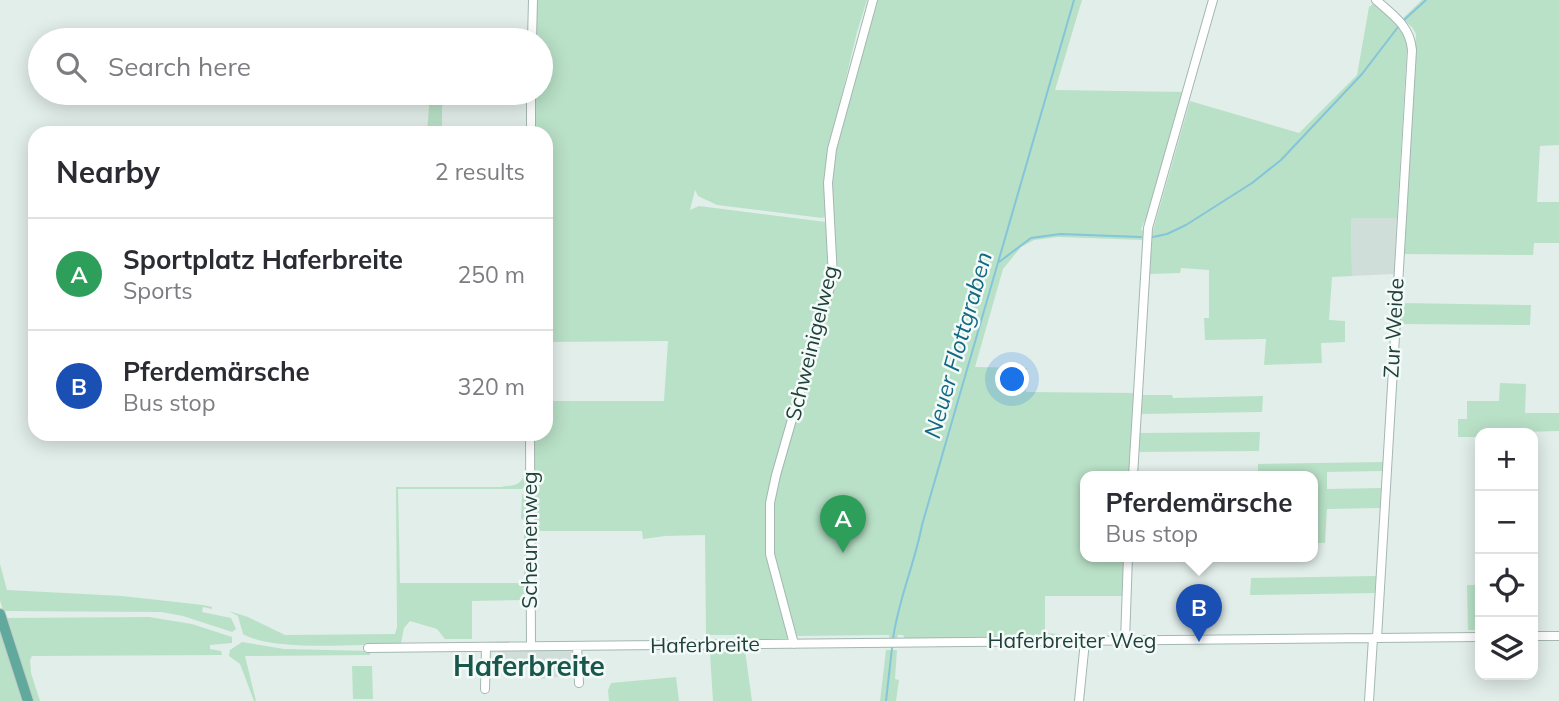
<!DOCTYPE html>
<html lang="en">
<head>
<meta charset="utf-8">
<style>
  body { margin:0; font-family:Mulish,sans-serif; background:#f7f7f7; color:#2b2b33 }
  .controls { position:absolute; right:21px; bottom:21px; display:grid; overflow:hidden; border-radius:14px; box-shadow:0 4px 18px #0003 }
  .controls button { width:63px; height:63px; display:grid; place-items:center; padding:0; border:0; border-bottom:2px solid #e1e1e2; background:#fff; color:#2b2b33; font:35px sans-serif }
  .you { position:absolute; left:1013px; top:380px; width:24px; height:24px; margin:-18px; border:5px solid #fff; border-radius:50%; background:#1a73e8; box-shadow:0 0 0 10px #1a73e833 }
  .badge { display:grid; place-items:center; width:46px; height:46px; border-radius:50%; background:#0b8043; color:#fff; font-size:23px; font-weight:700 }
  .pin { position:absolute; translate:-50% -58px; filter:drop-shadow(0 2px 4px #0008) }
  .pin::after { content:''; position:absolute; top:37px; width:24px; height:21px; background:inherit; clip-path:polygon(0 0,100% 0,50% 100%) }
  .popup { position:absolute; left:1080px; top:471px; width:238px; height:91px; box-sizing:border-box; display:grid; place-content:center; border-radius:14px; background:#fff; filter:drop-shadow(0 2px 5px #0005); font-size:23px; white-space:nowrap; color:#7c7c81 }
  .popup b { font-size:26px; color:#2b2b33 }
  .popup::after { content:''; position:absolute; left:50%; top:100%; margin-left:-14px; border:14px solid transparent; border-top-color:#fff }
  .list { margin:0; padding:0; list-style:none }
  h2 { display:flex; justify-content:space-between; align-items:center; height:91px; margin:0; padding:0 28px; font-size:30px }
  h2 small { font-size:23px; font-weight:400; color:#7c7c81 }
  .list li { display:grid; grid-template-columns:46px 1fr auto; gap:21px; align-items:center; box-sizing:border-box; height:112px; padding:0 28px; border-top:2px solid #e1e1e2 }
  .list b { display:block; font-size:26px; white-space:nowrap }
  .list p { margin:0; font-size:23px; white-space:nowrap; color:#7c7c81 }
  .list em { font-size:23px; font-style:normal; color:#7c7c81 }
  .icon { flex:none; width:38px; height:38px; fill:none; stroke:currentColor; stroke-width:2; stroke-linecap:round; stroke-linejoin:round }
  .map { position:relative; flex:none; width:1559px; height:701px; overflow:hidden }
  .search { position:absolute; background:#fff; box-shadow:0 4px 18px #0003; left:28px; top:28px; width:525px; height:77px; display:flex; align-items:center; gap:18px; box-sizing:border-box; padding:0 24px; border-radius:38px; color:#7c7c81; font-size:26px }
  .panel { position:absolute; background:#fff; box-shadow:0 4px 18px #0003; left:28px; top:126px; width:525px; height:315px; border-radius:21px }
  .map>svg:first-child { display:block }
</style>
</head>
<body>
<div class="map">
<svg width="1559" height="701" viewBox="0 0 1559 701">
  <rect width="100%" height="100%" fill="#e2eeea"/>
  <path fill="#d0ded9" d="M1351,218H1397L1394,274L1352,276Z
    M572,649L575,675L541,679L539,661L499,662L498,651Z"/>
  <path fill="#b9e1c7" d="M535,0H867L857,32L827,157L825,174L827,216L822,218L717,205L698,196L695,190L690,210L699,206L826,222L828,224L832,268L797,395L767,530L788,640L740,642L736,640L735,635H706L705,535L665,536L643,539L642,531H535V538H533V434H546V401H664L668,341L546,342V133H533L534,93H541V40H535Z
    M878,0H1082L1055,90L1184,92L1151,207L1141,229L1144,233V240L1058,237L1034,240L1021,247L1003,269L975,367L1027,368L1026,392L1135,393L1130,476H1085V556H1124L1122,596H1045V633L1059,634L1058,638L905,639L903,635H898L897,639H890L889,635L797,636L772,549V499L834,280L831,178L836,146Z
    M1422,0H1559V145L1540,146L1537,202H1559V243H1534L1533,255L1402,254L1416,34L1412,27L1402,19Z
    M1374,3L1406,34L1407,47L1397,218H1351L1352,276L1332,277L1329,320L1345,321V342L1321,343L1322,363L1264,365L1266,339L1205,340L1204,318H1209V270L1181,268L1180,273L1150,274L1152,234L1190,101L1299,133L1357,75L1369,7Z
    M430,93H442V133H427Z
    M1400,303L1531,305L1530,325L1398,324Z
    M1500,383L1526,384L1525,413H1559V431L1480,433V437H1458V419H1467V401H1499Z
    M1142,395H1172L1173,398L1263,396L1262,412L1141,414Z
    M1260,432L1259,451L1139,452L1140,433Z
    M525,434H527L526,477L524,484L526,485L522,489H398L400,583H524V520L521,519L522,494L526,496L527,600L472,601V639H445L437,629L410,621L404,628L401,643L395,644C357,644 274,652 243,634L238,616L229,611L248,617L285,635L395,634L397,627L396,487H500C505,486 513,486 517,484C531,477 525,446 525,434Z
    M1383,462V471L1327,472V489L1381,488L1380,508L1327,509L1325,543H1313V476H1258V464Z
    M0,564L7,590L122,596L203,605L212,607V609L203,607L202,612L231,618L236,629L232,632L183,616L161,612L3,611L0,600Z
    M1376,576L1375,593L1250,595L1251,578Z
    M1467,585H1480V630H1468Z
    M149,617L192,624L232,637V643L210,645V649L221,651L222,655L32,656L30,660L31,673L40,701H32L5,618Z
    M0,629L23,701H0Z
    M242,642L284,649L370,651V655L245,656L256,701H254L240,664L229,656L230,650Z
    M886,650H897L895,679L899,680L896,701H880Z
    M745,651L752,701H713L710,653Z
    M352,666H372L373,699H353Z
    M676,677L679,701H609L608,690L611,683Z"/>
  <g fill="none" stroke-linecap="round" stroke-linejoin="round">
    <path stroke="#84c5d9" stroke-width="2" d="M1404,20L1426,0
      M1153,237L1167,234L1186,225L1252,183L1281,160L1362,74L1398,27
      M999,262L1031,238L1060,234L1141,237
      M893,639C898,600 915,563 922,525L1074,0
      M886,701L892,648"/>
    <g stroke="#a4b7b2" stroke-width="10">
      <path id="minor" d="M1376,0C1393,15 1410,26 1412,50L1377,638
        M532,40L533,0
        M531,133V93
        M530,434L531,646
        M1133,476L1148,228L1213,0
        M1533,636H1559
        M1125,641L1128,556
        M794,644L770,554V503L776,475L833,277L828,183L832,149L873,0
        M577,646L579,683
        M368,648L1480,637
        M485,689L486,647
        M1079,701L1085,641
        M1369,701L1373,638"/>
    </g>
    <g stroke="#c1cac8" stroke-width="12">
      <path id="major" d="M0,614L28,701"/>
    </g>
    <use href="#minor" stroke="#fff" stroke-width="8"/>
    <use href="#major" stroke="#61a99c" stroke-width="10"/>
  </g>
  <g text-anchor="middle" stroke-width="5" stroke-linejoin="round" paint-order="stroke">
    <g font-size="21" fill="#20413b" stroke="#f3faf7">
      <text transform="translate(1394 328) rotate(-87)" y="7">Zur Weide</text>
      <text transform="translate(812 343) rotate(-76)" y="7">Schweinigelweg</text>
      <text transform="translate(530 540) rotate(-90)" y="7">Scheunenweg</text>
      <text x="1072" y="648">Haferbreiter Weg</text>
      <text transform="translate(705 645) rotate(-1)" y="7">Haferbreite</text>
    </g>
    <g font-size="23" font-style="italic" fill="#126885" stroke="#f3faf7">
      <text transform="translate(958 345) rotate(-74)" y="8">Neuer Flottgraben</text>
    </g>
    <g font-size="28" font-weight="bold" fill="#19564c" stroke="#f3faf7">
      <text x="529" y="676">Haferbreite</text>
    </g>
  </g>
</svg>
<div class="controls">
<button>+</button>
<button>−</button>
<button><svg class="icon" aria-label="locate" viewBox="0 0 24 24"><circle cx="12" cy="12" r="6"/><path d="M12 2v4M12 18v4M2 12h4M18 12h4"/></svg></button>
<button><svg class="icon" aria-label="layers" viewBox="0 0 24 24"><path d="M12 4l9 5-9 5-9-5zM3 14l9 5 9-5"/></svg></button>
</div>
<div class="you"></div>
<div class="pin badge" style="left:843px;top:553px;background:#2e9e5b">A</div>
<div class="pin badge" style="left:1199px;top:642px;background:#1a4fb4">B</div>
<div class="popup"><b>Pferdemärsche</b>Bus stop</div>
<div class="search"><svg class="icon" aria-label="search" viewBox="0 0 24 24"><circle cx="10" cy="10" r="6"/><path d="M15 15l6 6"/></svg>Search here</div>
<section class="panel">
<h2>Nearby<small>2 results</small></h2>
<ul class="list">
<li><span class="badge" style="background:#2e9e5b">A</span><div><b>Sportplatz Haferbreite</b><p>Sports</p></div><em>250 m</em></li>
<li><span class="badge" style="background:#1a4fb4">B</span><div><b>Pferdemärsche</b><p>Bus stop</p></div><em>320 m</em></li>
</ul>
</section>
</div>
</body>
</html>
